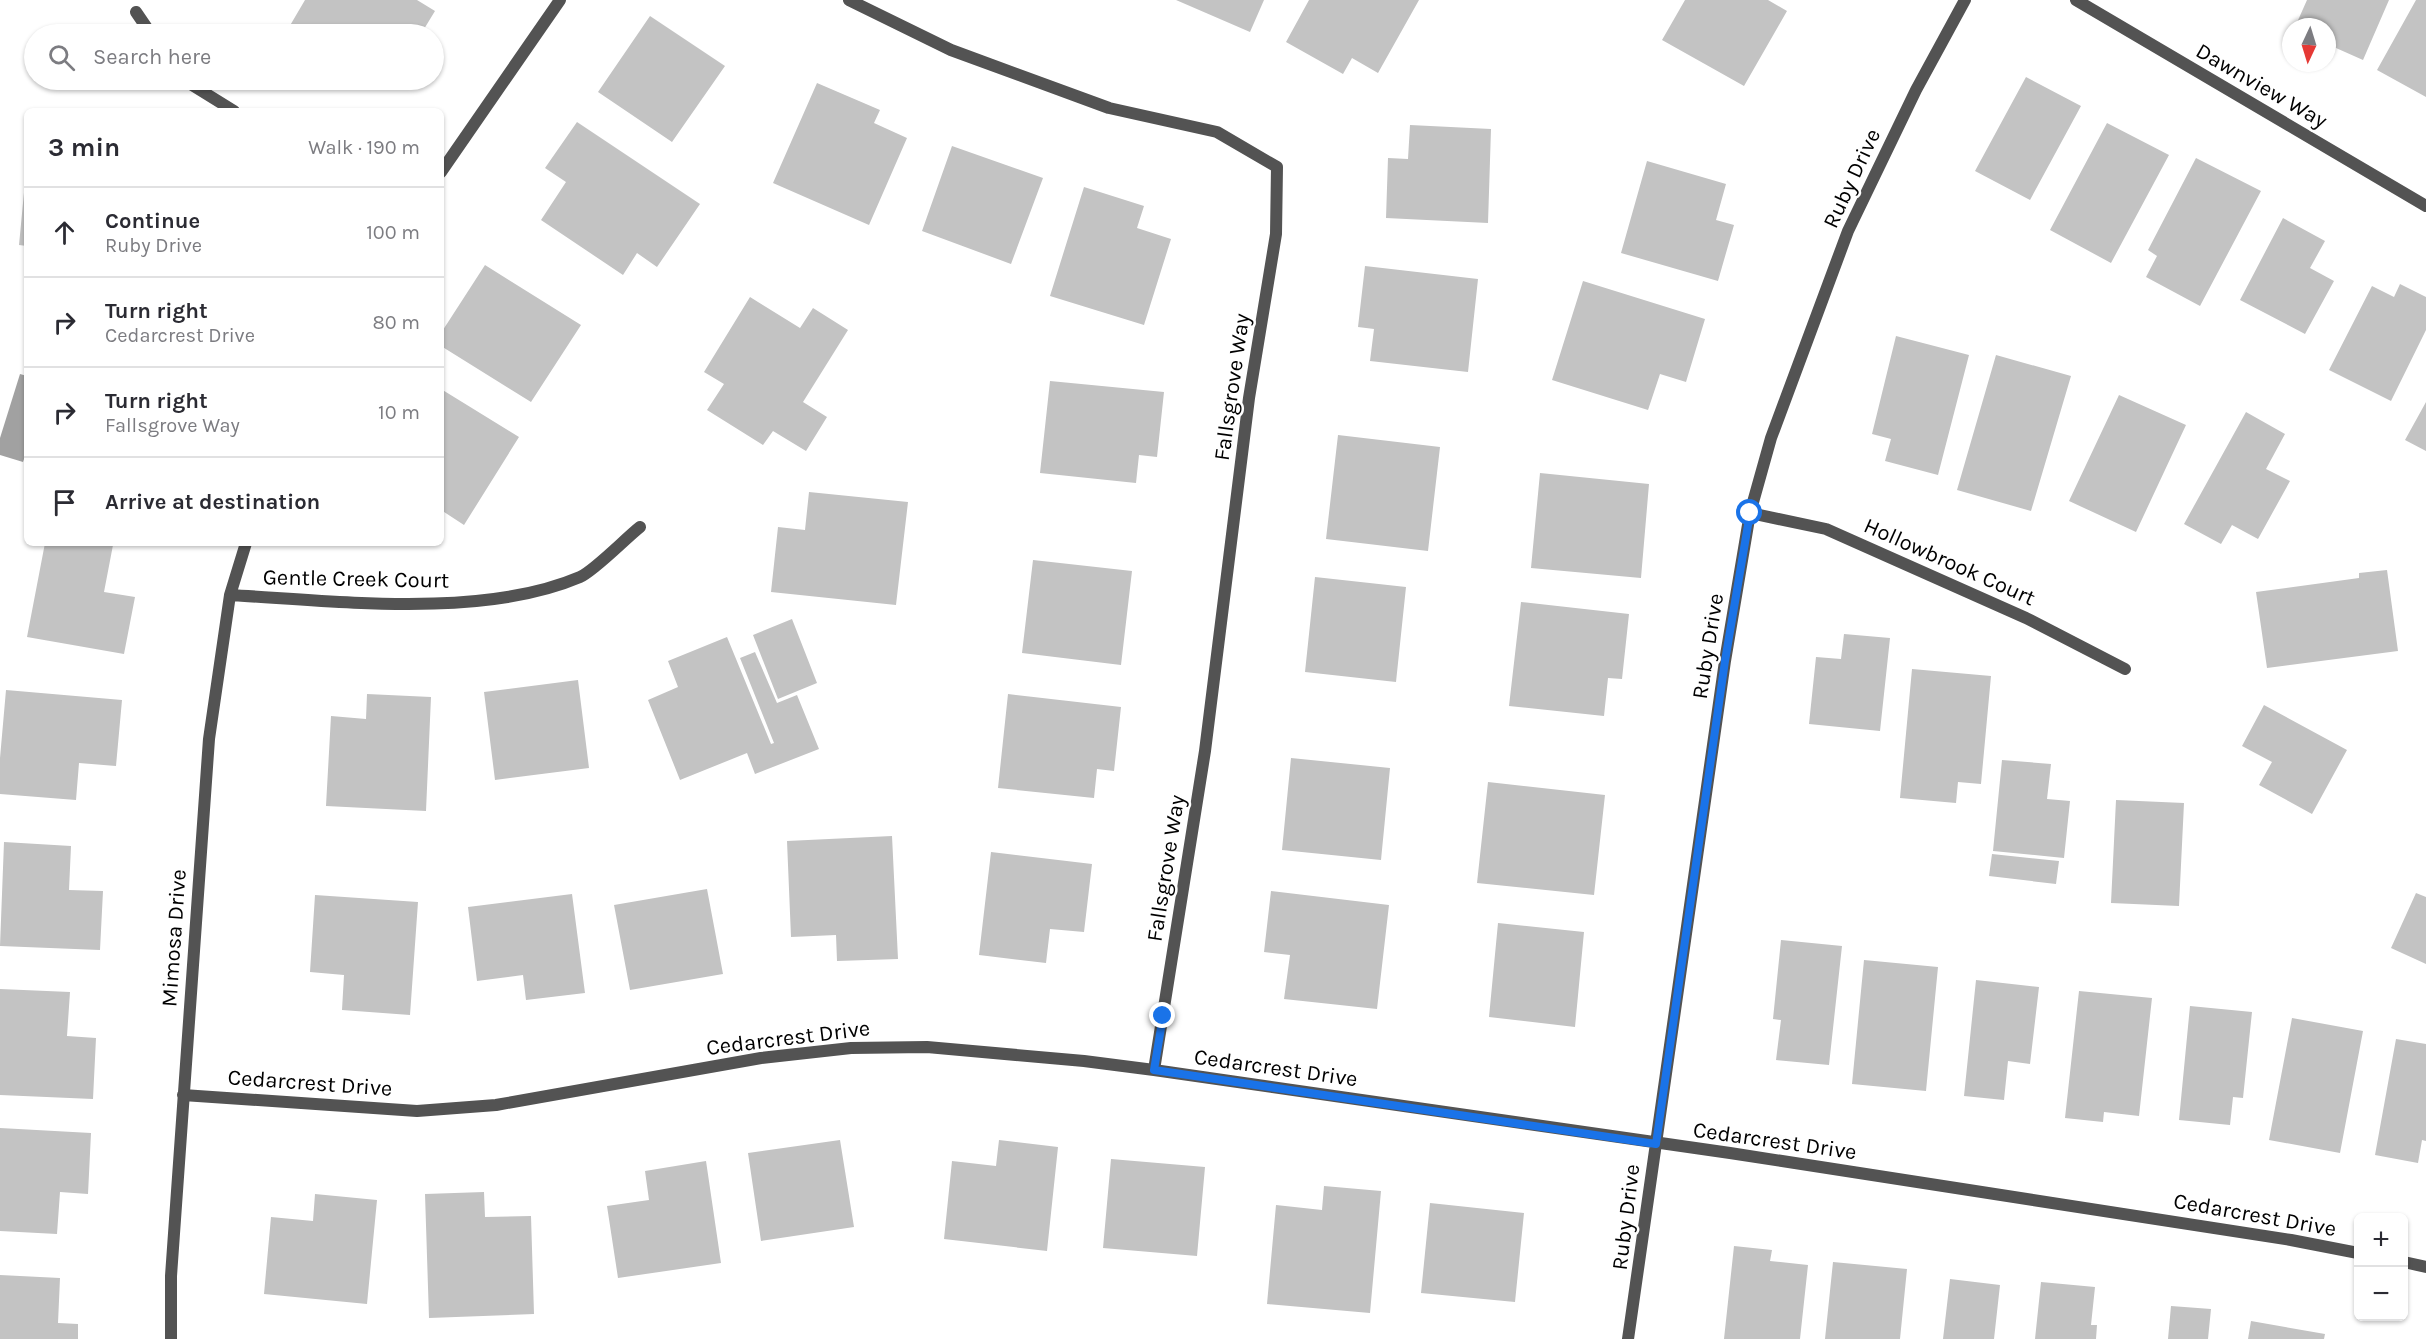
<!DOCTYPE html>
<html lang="en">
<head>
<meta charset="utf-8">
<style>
  body { margin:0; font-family:Karla,sans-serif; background:#f7f7f7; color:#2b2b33 }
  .controls { position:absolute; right:18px; bottom:18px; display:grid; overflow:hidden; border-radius:9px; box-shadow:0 2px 4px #0004 }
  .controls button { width:54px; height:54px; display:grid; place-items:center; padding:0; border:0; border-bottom:2px solid #e1e1e2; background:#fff; color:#2b2b33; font:30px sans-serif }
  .compass { position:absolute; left:2282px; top:18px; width:54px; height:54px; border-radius:50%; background:#fff; box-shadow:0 2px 4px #0004; rotate:184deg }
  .stop { position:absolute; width:18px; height:18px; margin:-14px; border:4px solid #1a73e8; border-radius:50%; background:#fff }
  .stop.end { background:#1a73e8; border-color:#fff; box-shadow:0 2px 6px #0008 }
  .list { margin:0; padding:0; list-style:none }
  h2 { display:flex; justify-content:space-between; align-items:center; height:78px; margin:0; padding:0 24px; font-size:26px }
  h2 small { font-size:20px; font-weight:400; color:#7c7c81 }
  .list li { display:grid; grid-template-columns:39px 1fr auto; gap:18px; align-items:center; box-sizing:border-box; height:90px; padding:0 24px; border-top:2px solid #e1e1e2 }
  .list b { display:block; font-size:22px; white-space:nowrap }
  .list p { margin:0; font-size:20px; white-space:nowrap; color:#7c7c81 }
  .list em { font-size:20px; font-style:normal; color:#7c7c81 }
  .icon { flex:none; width:33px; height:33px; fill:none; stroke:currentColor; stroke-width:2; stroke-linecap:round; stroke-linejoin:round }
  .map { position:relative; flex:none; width:2426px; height:1339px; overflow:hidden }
  .search { position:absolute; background:#fff; box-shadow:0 2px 4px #0004; left:24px; top:24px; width:420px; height:66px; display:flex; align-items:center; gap:15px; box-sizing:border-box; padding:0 21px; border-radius:33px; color:#7c7c81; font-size:22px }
  .panel { position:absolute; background:#fff; box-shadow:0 2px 4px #0004; left:24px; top:108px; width:420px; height:438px; border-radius:9px }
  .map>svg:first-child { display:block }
</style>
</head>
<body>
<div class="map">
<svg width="2426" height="1339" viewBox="0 0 2426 1339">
  <rect width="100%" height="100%" fill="#fff"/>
  <path fill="#a1a1a1" d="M20,374L27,376V450L23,462L0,455V438Z"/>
  <path fill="#c3c3c3" d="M305,0H417L435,11L421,34H285Z
    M1176,0H1264L1250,32Z
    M1309,0H1419L1378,73L1352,58L1343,74L1286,42Z
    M1685,0H1768L1787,11L1744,86L1662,40Z
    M2307,0H2389L2363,60L2327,44V27H2295Z
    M2416,0H2426V97L2377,70Z
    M650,16L725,66L672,142L598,92Z
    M2026,77L2081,106L2030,200L1975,171Z
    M817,83L880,110L874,123L907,138L869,225L773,183Z
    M577,122L700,204L657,267L637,253L623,275L541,220L566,182L545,168Z
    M2107,123L2169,155L2111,263L2050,230Z
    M1410,125L1491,129L1488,223L1386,218L1388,158L1408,159Z
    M952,146L1043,178L1011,264L922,231Z
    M2196,158L2261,191L2200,306L2146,277L2157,256L2148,250Z
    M1647,161L1726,184L1716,220L1734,225L1718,281L1621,253Z
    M25,182H27V246L19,245Z
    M1084,187L1144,206L1137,228L1171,239L1144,325L1050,296Z
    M2283,218L2325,241L2310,268L2334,281L2305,334L2240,300Z
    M485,265L581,325L531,402L441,346V333Z
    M1365,266L1478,279L1468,372L1370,361L1374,329L1358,327Z
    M1583,281L1705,319L1686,382L1660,374L1648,410L1552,380Z
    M2400,284L2426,297V330L2391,401L2329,370L2372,286L2394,297Z
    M750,297L800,328L813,308L848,330L803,402L827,417L806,451L773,431L763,445L707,410L724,384L704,372Z
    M1896,336L1969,355L1938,475L1885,461L1891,439L1872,434Z
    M1996,355L2071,376L2031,511L1957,490Z
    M1050,381L1164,392L1157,457L1139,455L1136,483L1040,473Z
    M441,389L519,437L464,525L441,510Z
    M2119,395L2186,425L2136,532L2069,501Z
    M2426,402V451L2405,440Z
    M2246,412L2285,434L2266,469L2290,481L2258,539L2232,525L2221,544L2184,524Z
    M1338,435L1440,447L1428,551L1326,539Z
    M1540,473L1649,484L1641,578L1531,568Z
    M809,492L908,502L896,605L771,592L778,527L805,530Z
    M45,543L113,545L104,592L135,597L124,654L27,637Z
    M1033,560L1132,571L1121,665L1022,653Z
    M2387,570L2398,651L2267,668L2256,592L2359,578V573Z
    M1315,577L1406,587L1396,682L1305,672Z
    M1521,602L1629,614L1622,679L1608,678L1604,716L1509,706Z
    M792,619L817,683L778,699L753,635Z
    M1844,634L1890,638L1880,731L1809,724L1816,657L1841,659Z
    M727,637L771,744L774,743L740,658L755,652L777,703L797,695L819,749L755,774L747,753L680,780L648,700L678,687L668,661Z
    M1912,669L1991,676L1981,784L1958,782L1956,803L1900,798Z
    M578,680L589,768L495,780L484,692Z
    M6,690L122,700L116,766L79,763L76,800L0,794V758Z
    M367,694L431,697L426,811L326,806L331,716L366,719Z
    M1008,694L1121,707L1114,771L1097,769L1094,798L998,788Z
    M2264,705L2347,750L2312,814L2259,785L2272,762L2242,746Z
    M1291,758L1390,768L1381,860L1282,850Z
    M2002,760L2051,764L2047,799L2070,801L2064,858L1993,851Z
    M1488,782L1605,795L1594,895L1477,883Z
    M2116,800L2184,803L2179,906L2111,903Z
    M892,836L898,959L837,961L836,935L791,937L787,841Z
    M4,842L71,846L69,890L103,891L100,950L0,946Z
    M991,852L1092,864L1084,932L1050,929L1046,963L979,955Z
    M1992,854L2059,861L2056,884L1989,876Z
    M707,889L723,974L630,990L614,905Z
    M1271,891L1389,905L1377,1009L1284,999L1290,955L1264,952Z
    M2416,893L2426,897V964L2391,948Z
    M572,894L585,993L526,1000L523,975L477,981L468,907Z
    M315,895L418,902L410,1015L342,1010L344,975L310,972Z
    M1498,923L1584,932L1575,1027L1489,1017Z
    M1781,940L1842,946L1829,1065L1776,1060L1781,1020L1773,1019Z
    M1864,960L1938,967L1926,1091L1852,1084Z
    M1976,980L2039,987L2030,1064L2008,1061L2004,1100L1964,1096Z
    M0,989L70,992L67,1036L96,1038L93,1099L0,1095Z
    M2079,991L2152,998L2139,1116L2104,1112L2103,1122L2065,1118Z
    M2190,1006L2252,1012L2243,1098L2233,1097L2230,1125L2179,1120Z
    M2292,1018L2363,1031L2340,1153L2269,1140Z
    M2396,1039L2426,1044V1141L2422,1140L2418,1163L2375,1155Z
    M0,1128L91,1133L88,1194L60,1192L57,1234L0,1231Z
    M840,1140L854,1227L761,1241L748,1153Z
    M999,1140L1058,1147L1047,1251L944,1239L952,1161L996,1166Z
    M1111,1159L1205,1167L1197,1256L1103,1248Z
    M706,1161L721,1263L618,1278L607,1206L649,1200L645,1171Z
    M1324,1186L1381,1191L1370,1313L1267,1304L1276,1205L1322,1210Z
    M484,1192L485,1217L531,1216L534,1314L429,1318L425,1194Z
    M315,1194L377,1200L367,1304L264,1294L271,1217L313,1221Z
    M1430,1203L1524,1213L1515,1302L1421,1293Z
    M1734,1246L1772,1250L1770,1261L1808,1265L1800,1339H1724Z
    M1833,1262L1907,1269L1900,1339H1825Z
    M0,1275L60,1278L58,1323L78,1324V1339H0Z
    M1950,1279L2000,1285L1994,1339H1943Z
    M2041,1282L2095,1287L2091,1325H2097L2096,1339H2035Z
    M2171,1306L2211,1309L2208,1339H2168Z
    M2251,1321L2325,1334L2324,1339H2248Z"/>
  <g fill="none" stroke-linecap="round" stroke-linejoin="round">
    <path stroke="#535353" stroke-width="12" d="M849,0L951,50L1109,108L1217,132L1277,167L1276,234L1249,398L1205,751L1154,1070
      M2076,0L2426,206
      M136,12L151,34
      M184,80L234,111
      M441,172L560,0
      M1750,513L1826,529L2026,618L2125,669
      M230,595C336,601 482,619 580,577C594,571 626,538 640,527
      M183,1095L417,1111L496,1105L761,1058L851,1048L927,1047L1084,1061L1154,1070L1730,1153L2291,1240L2358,1253
      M2404,1262L2426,1267
      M171,1339V1276L209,739L230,595L246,543
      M1628,1339L1725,661L1750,513L1771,438L1848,231L1916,90L1965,0"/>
  </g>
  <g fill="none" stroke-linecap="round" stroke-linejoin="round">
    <path stroke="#1a73e8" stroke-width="8" d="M1163,1016L1154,1070L1656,1144L1725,661L1750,513"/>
  </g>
  <g text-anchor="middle" stroke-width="5" stroke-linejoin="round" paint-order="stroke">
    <g font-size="22" fill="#000" stroke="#fff">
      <text transform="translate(2262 85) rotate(30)" y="8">Dawnview Way</text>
      <text transform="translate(1851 178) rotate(-65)" y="8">Ruby Drive</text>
      <text transform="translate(1231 387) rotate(-82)" y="8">Fallsgrove Way</text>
      <text transform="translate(1950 561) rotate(24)" y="8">Hollowbrook Court</text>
      <text transform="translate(356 578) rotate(1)" y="8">Gentle Creek Court</text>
      <text transform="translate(1707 646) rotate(-81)" y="8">Ruby Drive</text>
      <text transform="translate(1165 868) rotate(-81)" y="8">Fallsgrove Way</text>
      <text transform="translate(173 938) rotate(-86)" y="8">Mimosa Drive</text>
      <text transform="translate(788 1037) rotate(-7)" y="8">Cedarcrest Drive</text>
      <text transform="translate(1276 1067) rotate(8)" y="8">Cedarcrest Drive</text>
      <text transform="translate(310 1082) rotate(4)" y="8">Cedarcrest Drive</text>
      <text transform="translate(1775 1140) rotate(8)" y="8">Cedarcrest Drive</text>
      <text transform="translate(2255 1214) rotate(10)" y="8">Cedarcrest Drive</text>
      <text transform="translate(1625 1217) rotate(-83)" y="8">Ruby Drive</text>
    </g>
  </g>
</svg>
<div class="controls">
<button>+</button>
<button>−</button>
</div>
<svg class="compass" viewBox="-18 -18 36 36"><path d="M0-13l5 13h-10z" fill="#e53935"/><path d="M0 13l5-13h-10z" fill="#7c7c81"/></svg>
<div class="stop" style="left:1750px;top:513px"></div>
<div class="stop end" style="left:1163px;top:1016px"></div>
<div class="search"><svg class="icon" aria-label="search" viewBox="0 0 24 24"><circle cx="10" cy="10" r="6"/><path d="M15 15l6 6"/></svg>Search here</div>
<section class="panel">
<h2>3 min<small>Walk · 190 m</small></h2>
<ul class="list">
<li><svg class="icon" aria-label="ahead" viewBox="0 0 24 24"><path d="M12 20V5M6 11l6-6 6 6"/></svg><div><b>Continue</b><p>Ruby Drive</p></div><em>100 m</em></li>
<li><svg class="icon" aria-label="right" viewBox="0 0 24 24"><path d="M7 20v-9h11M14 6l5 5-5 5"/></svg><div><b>Turn right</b><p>Cedarcrest Drive</p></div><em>80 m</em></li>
<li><svg class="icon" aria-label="right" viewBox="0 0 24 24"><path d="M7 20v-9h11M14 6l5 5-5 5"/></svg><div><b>Turn right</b><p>Fallsgrove Way</p></div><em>10 m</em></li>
<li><svg class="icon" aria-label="arrive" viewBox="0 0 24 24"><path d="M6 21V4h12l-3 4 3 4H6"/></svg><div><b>Arrive at destination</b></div></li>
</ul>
</section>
</div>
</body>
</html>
